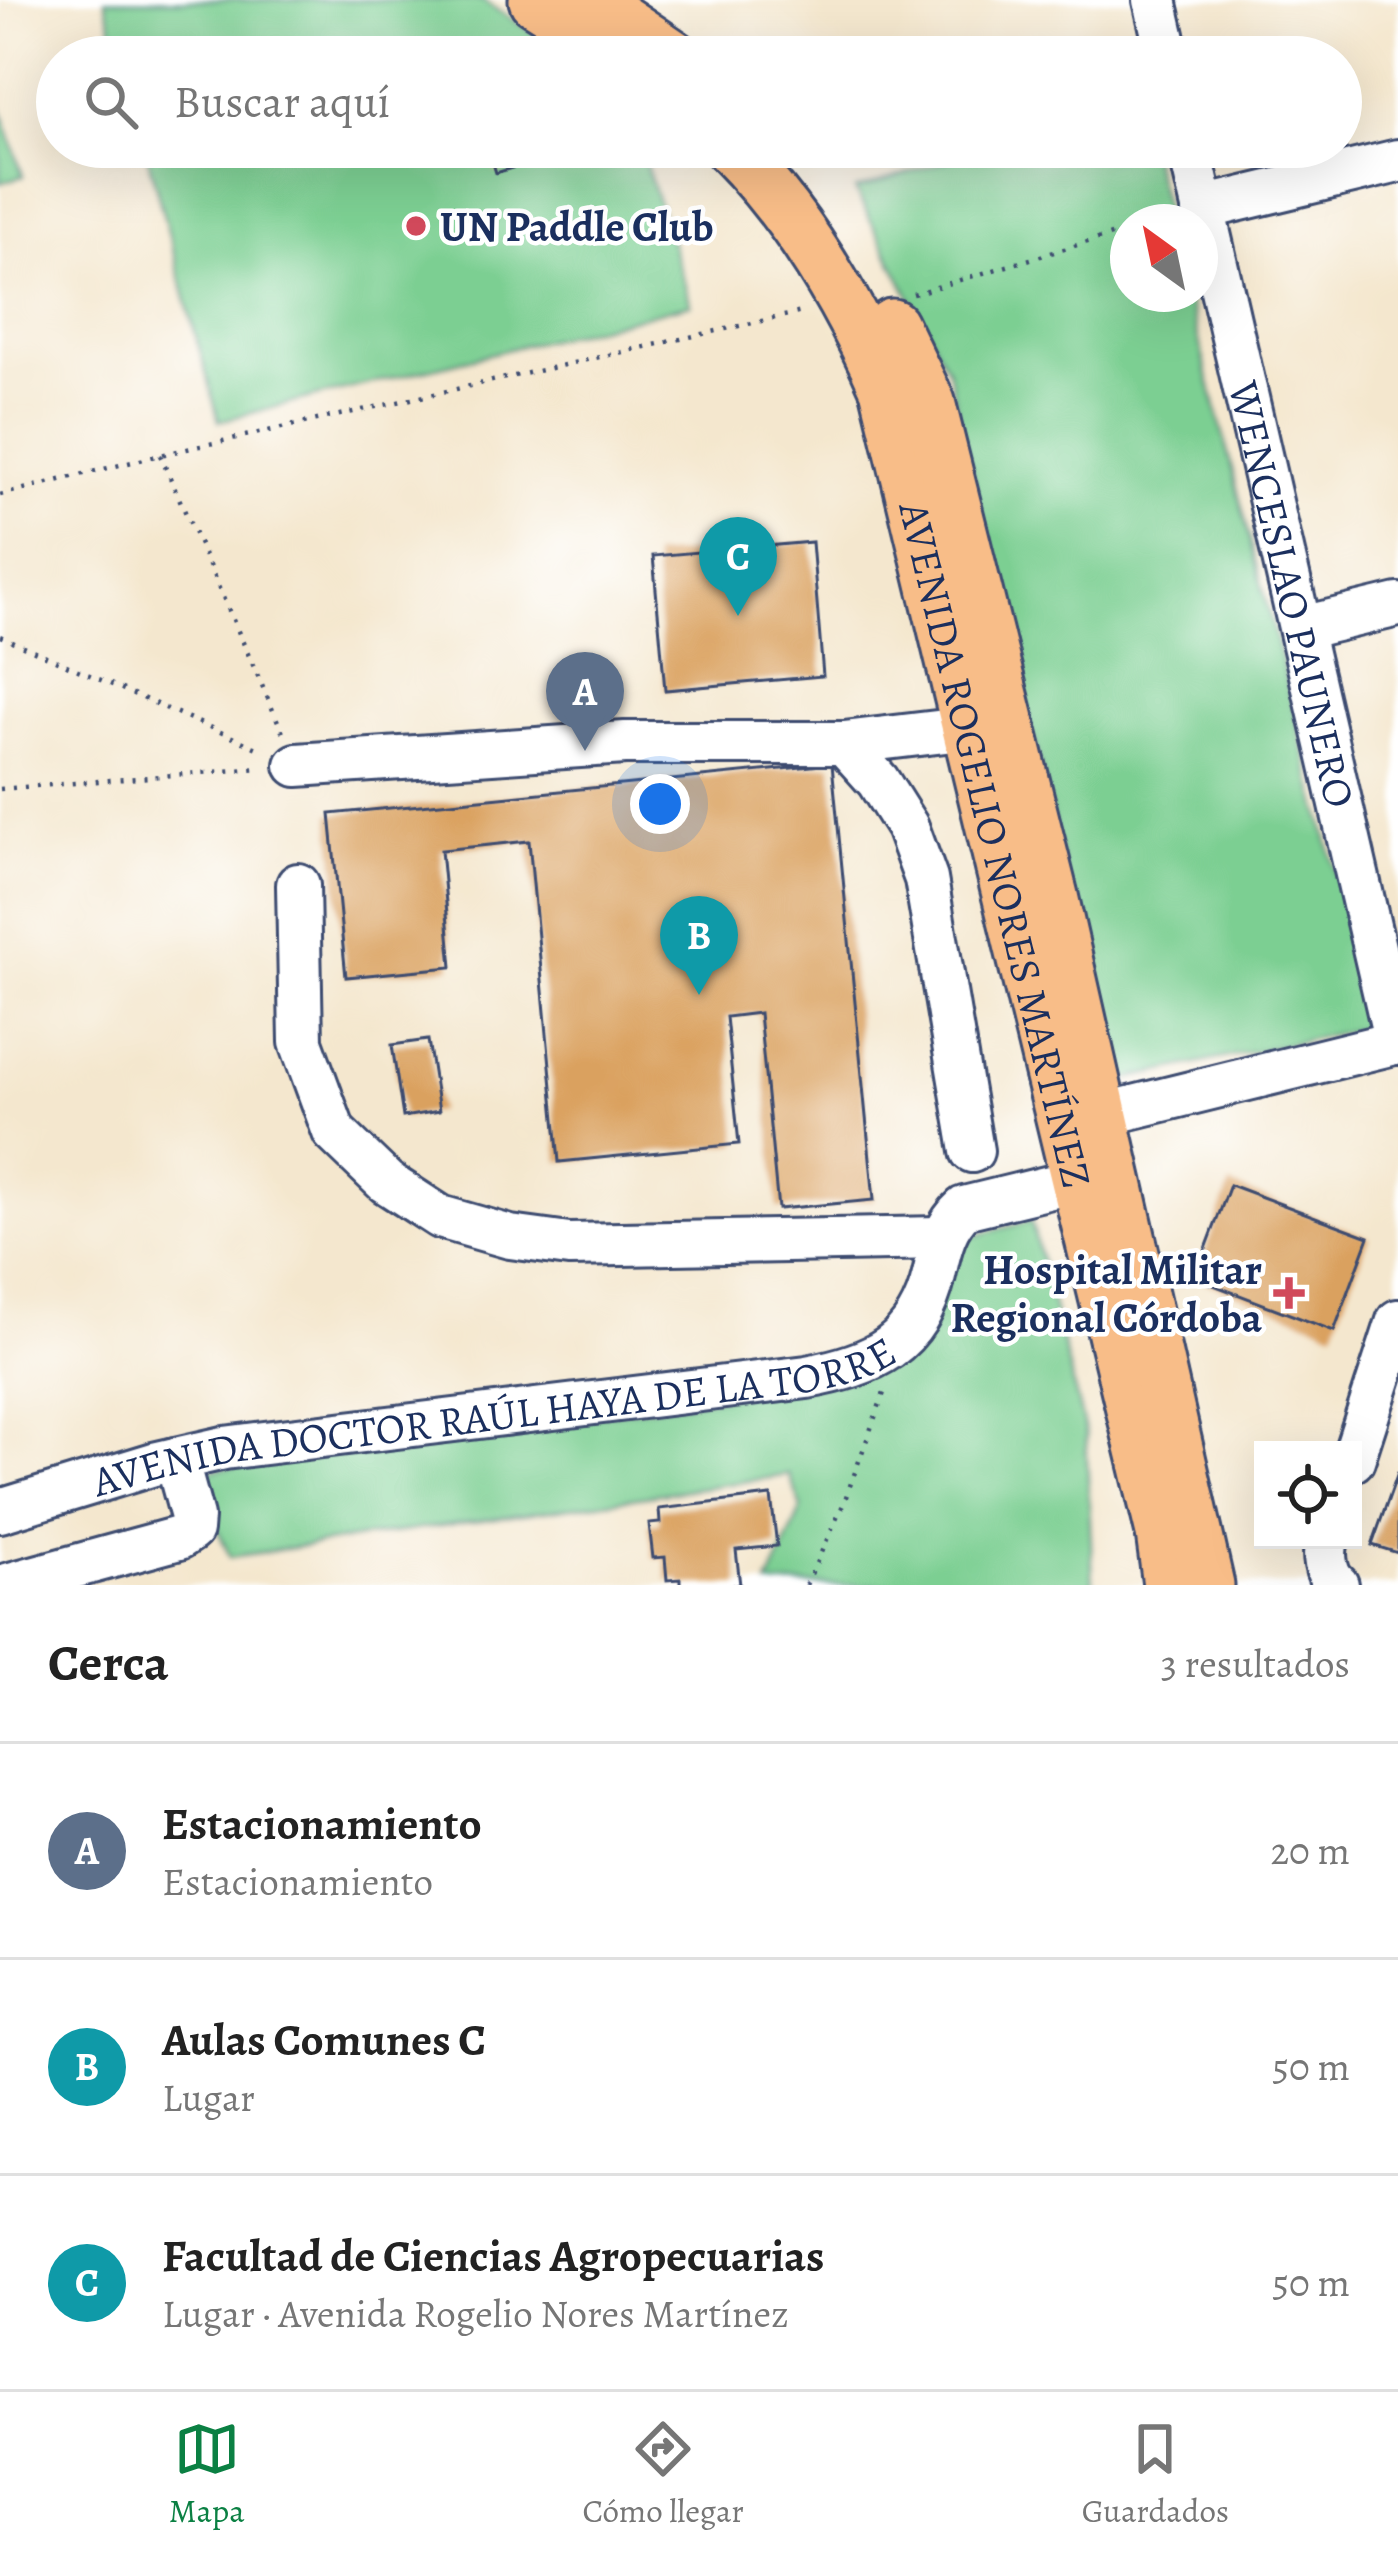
<!DOCTYPE html>
<html lang="es">
<head>
<meta charset="utf-8">
<style>
  body { margin:0; font-family:Alegreya,serif; background:#f6f6f6; color:#222 }
  .controls { position:absolute; right:36px; bottom:36px; display:grid; overflow:hidden; border-radius:0px; box-shadow:0 12px 48px #0002 }
  .controls button { width:108px; height:108px; display:grid; place-items:center; padding:0; border:0; border-bottom:3px solid #e0e0e0; background:#fff; color:#222; font:60px sans-serif }
  .compass { position:absolute; left:1110px; top:204px; width:108px; height:108px; border-radius:50%; background:#fff; box-shadow:0 12px 48px #0002; rotate:327deg }
  .you { position:absolute; left:660px; top:804px; width:42px; height:42px; margin:-30px; border:9px solid #fff; border-radius:50%; background:#1a73e8; box-shadow:0 0 0 18px #1a73e833 }
  .badge { display:grid; place-items:center; width:78px; height:78px; border-radius:50%; background:#0b8043; color:#fff; font-size:39px; font-weight:700 }
  .pin { position:absolute; translate:-50% -99px; filter:drop-shadow(0 3px 6px #0008) }
  .pin::after { content:''; position:absolute; top:63px; width:42px; height:36px; background:inherit; clip-path:polygon(0 0,100% 0,50% 100%) }
  .list { margin:0; padding:0; list-style:none }
  h2 { display:flex; justify-content:space-between; align-items:center; height:156px; margin:0; padding:0 48px; font-size:51px }
  h2 small { font-size:39px; font-weight:400; color:#767676 }
  .list li { display:grid; grid-template-columns:78px 1fr auto; gap:36px; align-items:center; box-sizing:border-box; height:216px; padding:0 48px; border-top:3px solid #e0e0e0 }
  .list b { display:block; font-size:45px; white-space:nowrap }
  .list p { margin:0; font-size:39px; white-space:nowrap; color:#767676 }
  .list em { font-size:39px; font-style:normal; color:#767676 }
  .icon { flex:none; width:66px; height:66px; fill:none; stroke:currentColor; stroke-width:2; stroke-linecap:round; stroke-linejoin:round }
  .map { position:relative; flex:none; width:1398px; height:1585px; overflow:hidden }
  .search { position:absolute; background:#fff; box-shadow:0 12px 48px #0002; left:36px; right:36px; top:36px; height:132px; display:flex; align-items:center; gap:30px; box-sizing:border-box; padding:0 42px; border-radius:66px; color:#767676; font-size:45px }
  .sheet { height:804px; background:#fff }
  nav { display:flex; justify-content:space-around; align-items:center; box-sizing:border-box; height:168px; border-top:3px solid #e0e0e0; background:#fff; font-size:33px; color:#767676 }
  nav a { display:grid; justify-items:center; gap:6px }
  nav .on { color:#0b8043 }
  .map>svg:first-child { display:block }
</style>
</head>
<body>
<div class="map">
<svg width="1398" height="1585" viewBox="0 0 1398 1585">
  <rect width="100%" height="100%" fill="#fff"/>
  <filter id="ink" filterUnits="userSpaceOnUse"><feTurbulence type="fractalNoise" baseFrequency=".00833" numOctaves="2"/><feDisplacementMap in="SourceGraphic" scale="24" xChannelSelector="R" yChannelSelector="G"/><feConvolveMatrix kernelMatrix="1 2 1 2 8 2 1 2 1" color-interpolation-filters="sRGB"/></filter>
  <filter id="wash" filterUnits="userSpaceOnUse"><feTurbulence type="fractalNoise" baseFrequency=".004" numOctaves="4" result="noise"/><feDisplacementMap in="SourceGraphic" scale="48" xChannelSelector="R" yChannelSelector="G"/><feGaussianBlur stdDeviation="2.7" result="paint"/><feColorMatrix in="noise" values="0 0 0 0 0 0 0 0 0 0 0 0 0 0 0 0 0 1.4 0 .05"/><feComposite in="paint" operator="in"/></filter>
  <g filter="url(#wash)">
    <rect width="100%" height="100%" fill="#f4e7ce"/>
    <path fill="#7ccf92" stroke="#4c7f78" stroke-width="3" d="M105,0H481L572,57H120Z
      M0,106L23,176L0,183Z
      M145,147H640L691,304L219,421Z
      M990,147H1149L1168,222H1128V294H1187L1375,1025L1114,1082L948,370L855,190Z
      M1031,1221L1086,1435L1093,1585H768L802,1508L789,1475L230,1557L193,1473L852,1379L958,1240Z"/>
    <g id="blocks">
      <path fill="#daa15e" d="M488,147H559L561,153L496,173Z
        M812,542L823,676L665,690L653,556Z
        M832,764L874,1200L778,1209L759,1013L726,1017L739,1144L559,1162L529,841L441,850L452,967L346,977L330,814Z
        M428,1040L439,1111L403,1117L392,1045Z
        M1230,1185L1369,1237L1334,1331L1195,1278Z
        M1398,1472V1553L1372,1545Z
        M771,1496L777,1546L736,1550L740,1585H680V1579L667,1580L665,1557L653,1558L649,1524L660,1523L659,1509Z"/>
    </g>
  </g>
  <g filter="url(#ink)">
    <use href="#blocks" fill-opacity="0" stroke="#3c4b6f" stroke-width="3"/>
    <g fill="none" stroke-linecap="round" stroke-linejoin="round">
      <g stroke="#3c4b6f" stroke-width="48">
        <g id="minor">
          <path d="M1155,0L1168,57"/>
          <path id="s1" d="M1189,147L1396,1043"/>
          <path d="M1203,208L1398,161"/>
          <path d="M1302,628L1398,605"/>
          <path d="M844,743L878,781L907,827L926,879L972,1151"/>
          <path d="M297,765L625,743H844L996,725"/>
          <path d="M298,885L301,1042L334,1132L386,1182L440,1217L510,1237L569,1245L942,1238"/>
          <path d="M1073,1122L1398,1042"/>
          <path d="M1353,1460L1398,1321"/>
          <path id="s2" d="M0,1511L154,1464L224,1448L807,1377C873,1365 918,1345 934,1275C940,1249 944,1226 964,1208L1104,1174"/>
          <path d="M1327,1540C1323,1554 1325,1575 1337,1585"/>
          <path d="M7,1585L179,1538L191,1530L192,1517L176,1459"/>
        </g>
      </g>
      <g stroke="#3c4b6f" stroke-width="57">
        <g id="major">
          <path d="M535,0L625,57"/>
          <path d="M601,7L675,57"/>
          <path id="s3" d="M729,147C798,216 847,299 886,388L1162,1533L1169,1585"/>
          <path d="M892,325L929,402L1052,896L1208,1585"/>
        </g>
      </g>
      <path stroke="#3c4b6f" stroke-width="4.5" stroke-dasharray="3 9" stroke-linecap="butt" d="M913,294L1128,230
        M160,455L284,735
        M0,495L160,455L802,312
        M0,636L264,751
        M0,789L261,768
        M806,1585L843,1505L885,1390"/>
      <use href="#minor" stroke="#fff" stroke-width="42"/>
      <use href="#major" stroke="#f8bd88" stroke-width="51"/>
    </g>
  </g>
  <g fill="#d1495b" stroke="#fff" stroke-width="4.5">
    <circle cx="416" cy="226" r="12"/>
    <path d="M1283 1275h12v12h12v12h-12v12h-12v-12h-12v-12h12z"/>
  </g>
  <g text-anchor="middle" stroke-width="9" stroke-linejoin="round" paint-order="stroke">
    <g font-size="42" font-weight="bold" fill="#1b2f5e" stroke="#fff" text-anchor="start">
      <text x="440" y="241">UN Paddle Club</text>
      <text x="1262" y="1284" text-anchor="end">Hospital Militar<tspan x="1262" dy="48">Regional Córdoba</tspan></text>
    </g>
    <g font-size="42" fill="#1b2f5e" stroke="#fff">
      <text dy="15" stroke="none"><textPath href="#s1" startOffset="459">WENCESLAO PAUNERO</textPath></text>
      <text dy="15" stroke="none"><textPath href="#s3" startOffset="759">AVENIDA ROGELIO NORES MARTÍNEZ</textPath></text>
      <text dy="15" stroke="none"><textPath href="#s2" startOffset="504">AVENIDA DOCTOR RAÚL HAYA DE LA TORRE</textPath></text>
    </g>
  </g>
</svg>
<div class="controls">
<button><svg class="icon" aria-label="locate" viewBox="0 0 24 24"><circle cx="12" cy="12" r="6"/><path d="M12 2v4M12 18v4M2 12h4M18 12h4"/></svg></button>
</div>
<svg class="compass" viewBox="-18 -18 36 36"><path d="M0-13l5 13h-10z" fill="#e53935"/><path d="M0 13l5-13h-10z" fill="#767676"/></svg>
<div class="you"></div>
<div class="pin badge" style="left:585px;top:751px;background:#5c6f8a">A</div>
<div class="pin badge" style="left:699px;top:995px;background:#0f9aa8">B</div>
<div class="pin badge" style="left:738px;top:616px;background:#0f9aa8">C</div>
<div class="search"><svg class="icon" aria-label="search" viewBox="0 0 24 24"><circle cx="10" cy="10" r="6"/><path d="M15 15l6 6"/></svg>Buscar aquí</div>
</div>
<section class="sheet">
<h2>Cerca<small>3 resultados</small></h2>
<ul class="list">
<li><span class="badge" style="background:#5c6f8a">A</span><div><b>Estacionamiento</b><p>Estacionamiento</p></div><em>20 m</em></li>
<li><span class="badge" style="background:#0f9aa8">B</span><div><b>Aulas Comunes C</b><p>Lugar</p></div><em>50 m</em></li>
<li><span class="badge" style="background:#0f9aa8">C</span><div><b>Facultad de Ciencias Agropecuarias</b><p>Lugar · Avenida Rogelio Nores Martínez</p></div><em>50 m</em></li>
</ul>
</section>
<nav>
<a class="on"><svg class="icon" aria-label="map" viewBox="0 0 24 24"><path d="M3 6l6-2 6 2 6-2v14l-6 2-6-2-6 2zM9 4v14M15 6v14"/></svg>Mapa</a>
<a><svg class="icon" aria-label="directions" viewBox="0 0 24 24"><path d="M12 3l9 9-9 9-9-9zM9 14v-3h6M13 9l2 2-2 2"/></svg>Cómo llegar</a>
<a><svg class="icon" aria-label="saved" viewBox="0 0 24 24"><path d="M7 4h10v16l-5-4-5 4z"/></svg>Guardados</a>
</nav>
</body>
</html>
